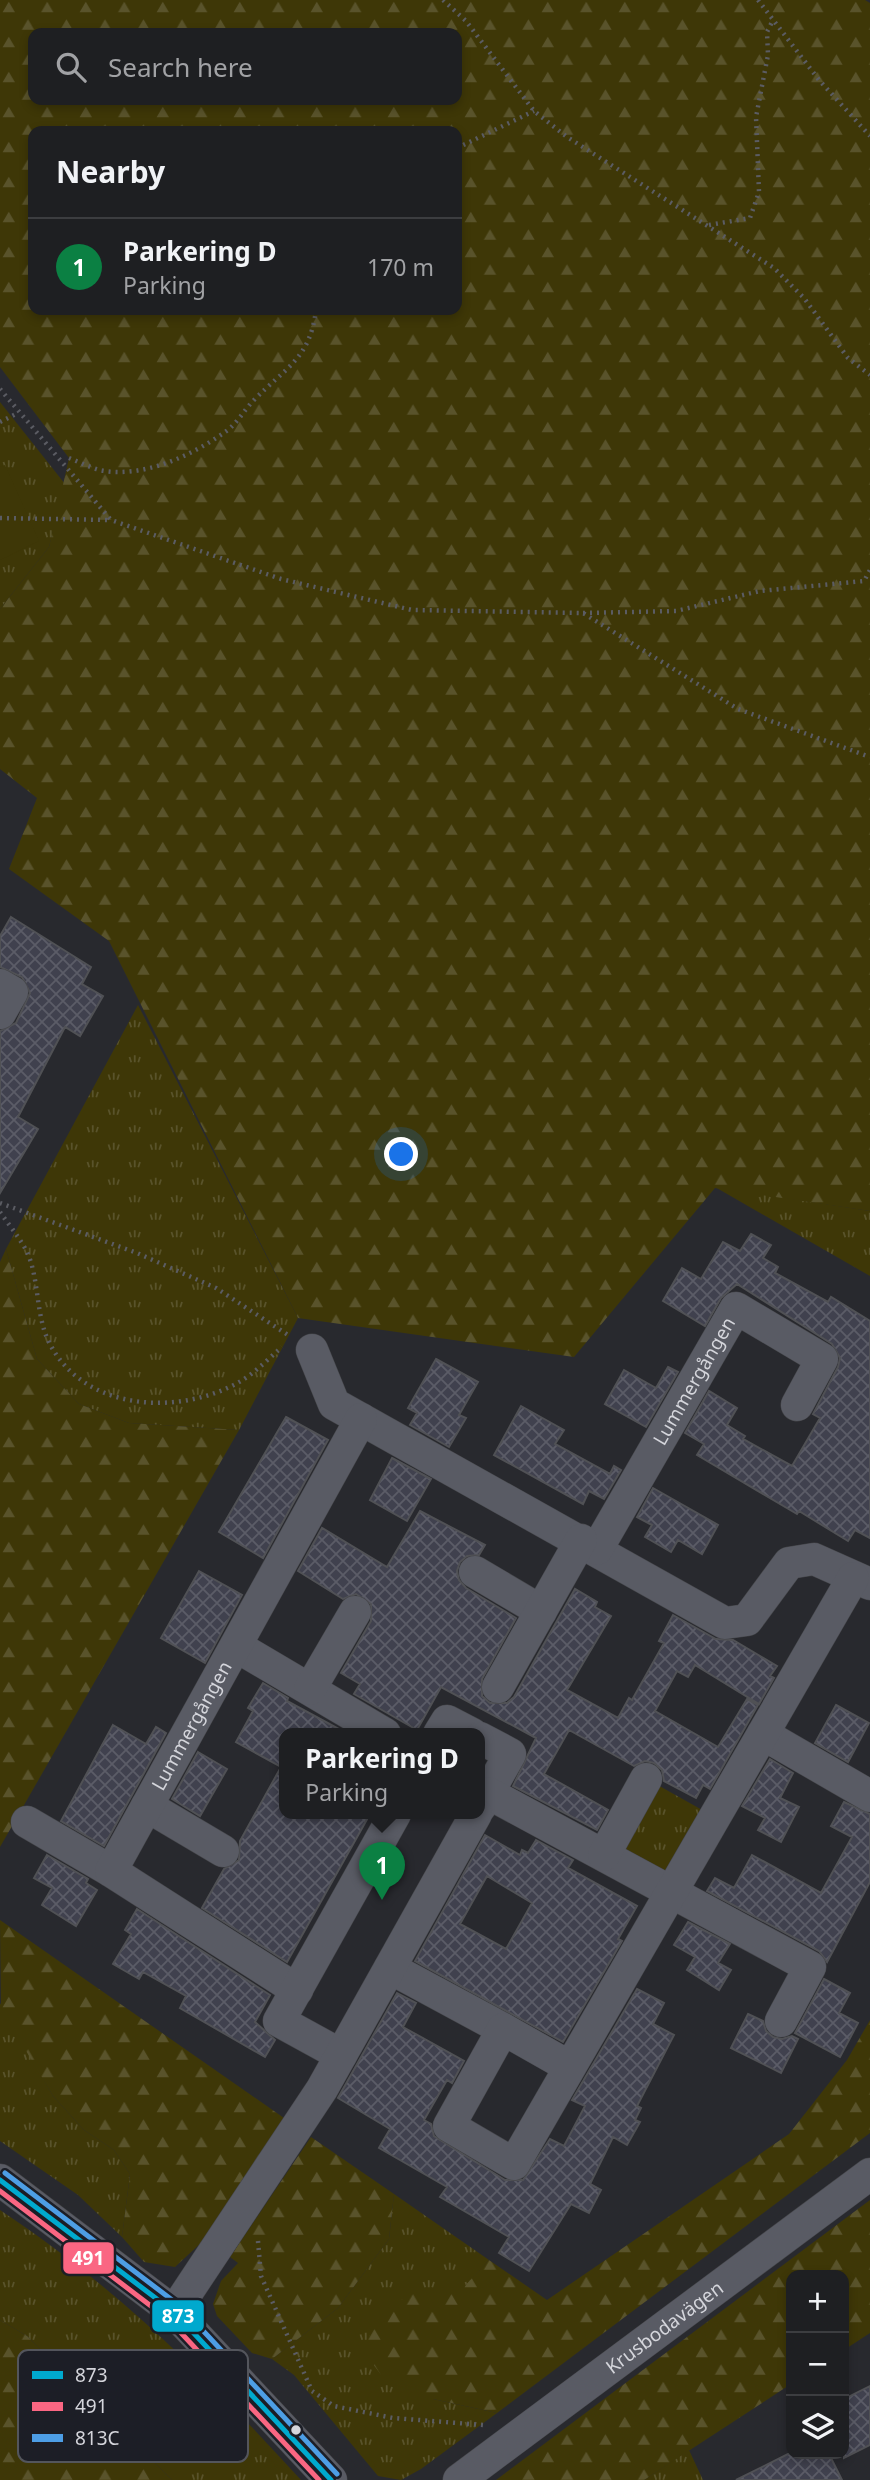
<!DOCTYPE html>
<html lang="en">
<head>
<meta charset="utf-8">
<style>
  body { margin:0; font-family:"Noto Sans",sans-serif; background:#26272a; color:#f1f3f6 }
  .controls { position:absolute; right:21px; bottom:21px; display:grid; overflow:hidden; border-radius:14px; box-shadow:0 4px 10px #0003 }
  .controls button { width:63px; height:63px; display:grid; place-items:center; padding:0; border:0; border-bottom:2px solid #3c3d40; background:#1e1f22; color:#f1f3f6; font:35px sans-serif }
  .you { position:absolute; left:402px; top:1155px; width:24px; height:24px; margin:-18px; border:5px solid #fff; border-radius:50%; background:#1a73e8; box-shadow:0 0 0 10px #1a73e833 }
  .badge { display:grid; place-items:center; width:46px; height:46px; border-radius:50%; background:#0b8043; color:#fff; font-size:23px; font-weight:700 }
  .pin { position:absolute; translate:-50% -58px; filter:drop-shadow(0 2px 4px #0008) }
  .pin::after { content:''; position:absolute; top:37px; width:24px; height:21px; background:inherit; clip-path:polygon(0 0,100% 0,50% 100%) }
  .popup { position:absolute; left:279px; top:1728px; width:206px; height:91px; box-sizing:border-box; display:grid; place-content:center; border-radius:14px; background:#1e1f22; filter:drop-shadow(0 2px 5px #0005); font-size:23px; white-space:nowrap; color:#a1a2a5 }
  .popup b { font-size:26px; color:#f1f3f6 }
  .popup::after { content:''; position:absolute; left:50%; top:100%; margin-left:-14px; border:14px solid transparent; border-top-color:#1e1f22 }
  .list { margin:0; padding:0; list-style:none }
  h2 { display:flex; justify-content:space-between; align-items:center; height:91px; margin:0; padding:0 28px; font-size:30px }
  h2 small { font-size:23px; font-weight:400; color:#a1a2a5 }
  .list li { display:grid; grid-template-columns:46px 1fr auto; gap:21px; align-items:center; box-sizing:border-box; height:98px; padding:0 28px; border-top:2px solid #3c3d40 }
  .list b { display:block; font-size:26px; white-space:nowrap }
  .list p { margin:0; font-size:23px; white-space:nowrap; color:#a1a2a5 }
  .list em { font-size:23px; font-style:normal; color:#a1a2a5 }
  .icon { flex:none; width:38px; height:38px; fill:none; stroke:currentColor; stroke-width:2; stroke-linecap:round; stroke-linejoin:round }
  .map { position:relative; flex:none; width:870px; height:2480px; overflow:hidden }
  .search { position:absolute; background:#1e1f22; box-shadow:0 4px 10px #0003; left:28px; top:28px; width:434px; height:77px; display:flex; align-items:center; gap:18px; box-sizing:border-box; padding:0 24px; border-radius:14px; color:#a1a2a5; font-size:26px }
  .panel { position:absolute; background:#1e1f22; box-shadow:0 4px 10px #0003; left:28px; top:126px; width:434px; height:189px; border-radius:14px }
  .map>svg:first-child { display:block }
</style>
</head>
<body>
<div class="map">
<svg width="870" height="2480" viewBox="0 0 870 2480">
  <defs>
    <pattern id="grass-tufts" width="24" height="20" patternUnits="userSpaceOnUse" patternTransform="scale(1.75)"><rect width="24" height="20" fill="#3e3707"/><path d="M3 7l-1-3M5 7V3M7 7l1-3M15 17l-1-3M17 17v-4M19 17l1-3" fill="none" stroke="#59532b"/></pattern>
    <pattern id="forest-firs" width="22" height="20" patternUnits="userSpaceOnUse" patternTransform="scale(1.75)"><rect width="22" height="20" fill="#3e3707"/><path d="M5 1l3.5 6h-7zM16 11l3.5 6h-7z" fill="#59532b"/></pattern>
    <pattern id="building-cross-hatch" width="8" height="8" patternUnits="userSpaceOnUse" patternTransform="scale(1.75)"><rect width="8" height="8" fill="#40414e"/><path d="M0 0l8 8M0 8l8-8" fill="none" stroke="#5b5c67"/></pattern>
  </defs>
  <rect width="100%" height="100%" fill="#28292e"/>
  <path fill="url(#grass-tufts)" d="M0,402L65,484L49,547L0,609Z
    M138,1005L298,1318L239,1430L129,1423L79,1404L37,1359L6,1249Z
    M715,1187L870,1211V1276Z
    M654,1783L704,1811L666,1877L617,1849Z
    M0,2003L53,2096L84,2130L114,2150L130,2174L122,2237L78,2195L0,2141Z
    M394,2194L489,2260L461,2291L415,2290L433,2399L497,2413L421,2469L401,2480L378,2476L294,2375L272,2359L338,2308L389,2239Z
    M0,2210C114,2285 210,2380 301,2480H172L27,2336L0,2320Z
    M689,2450L703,2480H644Z"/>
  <path fill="url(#forest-firs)" fill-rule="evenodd" d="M0,0H865L870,3V1211L715,1188L574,1357L298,1318L109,941L9,869L37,798L0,769V609L49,547L69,458L0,367ZM457,33V100H33V33ZM457,131V310H33V131Z
    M6,1249L37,1359L79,1404L129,1423L239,1430L0,1847V1262Z
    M0,1920L284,2118L202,2242L175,2267L144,2262L122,2237L130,2174L114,2150L84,2130L53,2096L1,2009Z
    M870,2020V2133L497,2413L433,2399L382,2376L364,2352L375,2319L415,2290H461L489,2260L547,2300L789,2134L847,2060Z
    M311,2137L394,2194L389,2239L338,2308L272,2359L252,2353L217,2316L213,2304L221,2281L238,2263L230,2257Z
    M870,2200V2333L844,2350V2275H791V2384L644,2480H496Z
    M0,2320L27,2336L172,2480H0Z"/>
  <path fill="#3e3707" d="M5,465L39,541L0,560V467Z"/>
  <path fill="url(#building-cross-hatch)" stroke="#505155" stroke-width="2" fill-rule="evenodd" d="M11,917L91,967L82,984L103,996L80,1036L65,1027L18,1117L38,1129L0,1193V1031L16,1023L30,993L22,977L0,967V936Z
    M751,1234L771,1245L763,1258L778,1267L775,1273L828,1302L831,1297L870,1321V1538L855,1530L848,1541L799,1511L797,1514L697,1455L704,1444L685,1433L709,1391L737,1408L727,1425L745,1436L743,1439L792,1466L820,1418L813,1414L838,1367L840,1358L832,1344L737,1284L721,1298L705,1326L663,1301L682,1268L701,1279L723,1242L740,1251Z
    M436,1359L478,1382L459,1415L466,1418L449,1447L410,1425L417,1413L408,1408Z
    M668,1367L678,1372L646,1427L605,1404L624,1370L656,1388Z
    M521,1406L564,1430L555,1444L610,1474L614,1466L621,1470L604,1499L589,1491L583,1504L494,1455Z
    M286,1417L328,1440L263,1558L219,1532Z
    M392,1458L431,1479L407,1521L370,1500Z
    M653,1488L718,1525L702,1554L678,1540L671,1552L645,1537L652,1525L637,1517Z
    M420,1511L485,1545L479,1555L467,1556L460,1562L457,1571L459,1580L466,1588L516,1618L482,1679V1696L490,1703H507L514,1697L575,1589L597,1602L595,1607L611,1616L567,1690L618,1718L629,1698L632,1700L664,1643L659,1641L673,1615L716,1639L733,1640L777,1666L770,1676L774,1678L759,1704L695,1665L688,1677L677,1671L655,1711L718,1747L747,1699L758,1705L710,1789L703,1785L696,1798L664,1781L662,1770L654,1763L645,1761L634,1766L569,1730L544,1774L608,1810L597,1830L513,1786L536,1738L441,1687L417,1730L354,1694L360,1684L341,1673L371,1621V1604L356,1594L343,1599L298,1571L322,1528L387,1567Z
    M199,1571L242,1595L205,1663L161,1638Z
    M263,1683L288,1698L287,1701L348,1734H284V1814H370L287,1962L202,1908L224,1869L239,1860L240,1841L281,1767L236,1742L253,1711L248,1708Z
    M836,1705L869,1723L848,1762L815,1743Z
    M113,1725L146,1744L156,1727L166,1733L104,1846L61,1821Z
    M198,1752L227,1769L200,1816L172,1799Z
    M770,1759L793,1773L780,1798L799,1807L781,1842L758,1830L765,1818L742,1806Z
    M844,1802L870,1814V1882L827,1962L819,1951L707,1891L715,1878L734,1888L752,1855L821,1893L852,1837L831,1826Z
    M485,1835L520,1855L522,1850L528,1853L536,1840L573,1860L568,1868L637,1906L618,1939L622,1941L563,2042L415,1961ZM487,1876L532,1903L506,1949L460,1924Z
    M47,1855L88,1879L86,1883L97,1890L76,1926L42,1905L52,1888L34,1878Z
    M137,1909L270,1995L255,2022L275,2040L265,2057L180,2008L186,1996L143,1972L139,1979L113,1964L131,1934L125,1930Z
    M688,1922L730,1944L718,1963L731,1970L719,1990L687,1970L695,1957L674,1945Z
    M824,1979L850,1993L839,2013L858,2023L840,2057L795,2033Z
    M637,1989L664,2003L653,2024L674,2035L637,2106L641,2108L635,2120L640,2122L627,2145L613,2137L590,2184L601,2190L589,2213L571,2204L529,2271L499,2253L509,2237L440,2197L447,2187L379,2148L390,2129L338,2098L397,1993L416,2003L403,2027L464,2061L452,2083L447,2080L424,2120L431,2124L434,2136L505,2180H523L550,2139L564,2146L585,2106L572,2100Z
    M748,2014L763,2021L766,2031L773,2037L782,2039L792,2036L798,2039L781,2073L731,2048Z
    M870,2386V2445L844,2458V2399Z
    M788,2454H829L842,2480H736Z"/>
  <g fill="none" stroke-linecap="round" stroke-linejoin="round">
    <g stroke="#444549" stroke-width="33">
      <g id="minor">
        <path d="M0,985L12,992L0,1013"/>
        <path d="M312,1350L334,1404L725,1623L747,1620L789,1563L814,1559L870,1584"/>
        <path id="s1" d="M597,1549L736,1308L822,1359L797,1405"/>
        <path d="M475,1572L541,1611"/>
        <path d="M236,1646L385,1734"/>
        <path d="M498,1687L581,1540"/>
        <path d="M310,1689L355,1612"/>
        <path d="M439,1734L447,1721L472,1734"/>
        <path d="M763,1734L870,1796"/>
        <path d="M480,1738L510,1754L480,1807"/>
        <path d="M488,1793L810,1967L781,2021"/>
        <path d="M147,1806L223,1851"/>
        <path d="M27,1822L111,1871"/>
        <path d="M604,1855L646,1779"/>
        <path d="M390,1968L503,2029"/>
        <path id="s2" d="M297,1990L111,1871L361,1419"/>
        <path d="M341,2055L279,2021L395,1814"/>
        <path d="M570,2067L503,2029L449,2126L514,2164L853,1578"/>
        <path d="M0,2180L174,2312L331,2480"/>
        <path d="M174,2312L322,2089L476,1814"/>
        <path id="s3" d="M459,2480L870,2174"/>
      </g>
    </g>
    <path stroke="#5b5c63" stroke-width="4.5" stroke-dasharray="2 5" stroke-linecap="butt" d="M443,0L466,21L534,111L567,137L774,268L804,298L848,358L870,375
      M758,0L819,80L870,136
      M457,148L534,111
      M709,225L750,218L759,192L756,117L768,55L767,32L773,20
      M0,389L111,520L281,579L412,610L583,613L738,709L870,757
      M0,422L18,413
      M69,458C79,462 89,467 99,470C142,479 191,456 225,432C237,424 244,410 254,400C285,368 310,359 316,310
      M0,518L110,520
      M583,613L676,611L760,591L864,581L870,570
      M0,1203L137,1253L216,1288L288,1335
      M0,1212C9,1225 20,1238 27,1252C40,1280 35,1318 51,1346C87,1412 181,1416 241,1381C256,1372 269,1358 282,1347
      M258,2241L261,2276L312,2391L334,2406L393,2418L483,2425"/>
    <use href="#minor" stroke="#595b64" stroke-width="32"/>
    <g stroke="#1c1e26" stroke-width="10">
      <path id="bus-1" d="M0,2180L174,2312L331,2480"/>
    </g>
    <g stroke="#1c1e26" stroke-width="10">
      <path id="bus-2" d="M0,2191L168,2319L319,2480"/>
    </g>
    <g stroke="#1c1e26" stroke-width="10">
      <path id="bus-3" d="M5,2173L180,2306L337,2474"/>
    </g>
    <use href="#bus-1" stroke="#00a9ce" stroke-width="5"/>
    <use href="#bus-2" stroke="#fa6682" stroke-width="5"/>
    <use href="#bus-3" stroke="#4d9ee5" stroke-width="5"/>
  </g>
  <circle fill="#d4d5db" stroke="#1c1e26" stroke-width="2.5" cx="296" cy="2430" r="6"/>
  <g text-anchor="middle" stroke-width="7" stroke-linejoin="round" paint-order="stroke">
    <g font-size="19" fill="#d4d5db" stroke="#1c1e26">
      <text dy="7" stroke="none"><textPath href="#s1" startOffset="194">Lummergången</textPath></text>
      <text dy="7" stroke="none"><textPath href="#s2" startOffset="387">Lummergången</textPath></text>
      <text dy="7" stroke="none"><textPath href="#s3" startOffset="256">Krusbodavägen</textPath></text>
    </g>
  </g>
  <rect x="18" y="2350" width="230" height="112" rx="10" fill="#1c1e26" stroke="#53555c" stroke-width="2"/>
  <rect x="32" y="2371" width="31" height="8" fill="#00a9ce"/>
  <rect x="32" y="2402" width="31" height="9" fill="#fa6682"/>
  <rect x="32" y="2434" width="31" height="8" fill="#4d9ee5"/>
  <g font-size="19" fill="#d4d5db">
    <text x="75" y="2382">873</text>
    <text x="75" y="2413">491</text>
    <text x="75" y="2445">813C</text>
  </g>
  <g stroke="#1c1e26" stroke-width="2.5">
    <rect x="62" y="2241" width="53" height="34" rx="7" fill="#fa6682"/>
    <rect x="151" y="2299" width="54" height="34" rx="7" fill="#00a9ce"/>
  </g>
  <g font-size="19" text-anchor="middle" font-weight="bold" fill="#fff">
    <text x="88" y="2265">491</text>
    <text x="178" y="2323">873</text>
  </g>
</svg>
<div class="controls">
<button>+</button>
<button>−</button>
<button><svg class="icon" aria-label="layers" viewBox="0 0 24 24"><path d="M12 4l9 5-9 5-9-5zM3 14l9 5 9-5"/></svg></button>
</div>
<div class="you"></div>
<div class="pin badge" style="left:382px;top:1900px">1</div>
<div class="popup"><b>Parkering D</b>Parking</div>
<div class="search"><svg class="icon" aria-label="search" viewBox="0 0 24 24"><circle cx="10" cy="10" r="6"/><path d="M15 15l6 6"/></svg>Search here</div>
<section class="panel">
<h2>Nearby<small></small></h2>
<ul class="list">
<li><span class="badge">1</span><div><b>Parkering D</b><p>Parking</p></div><em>170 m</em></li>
</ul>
</section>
</div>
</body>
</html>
